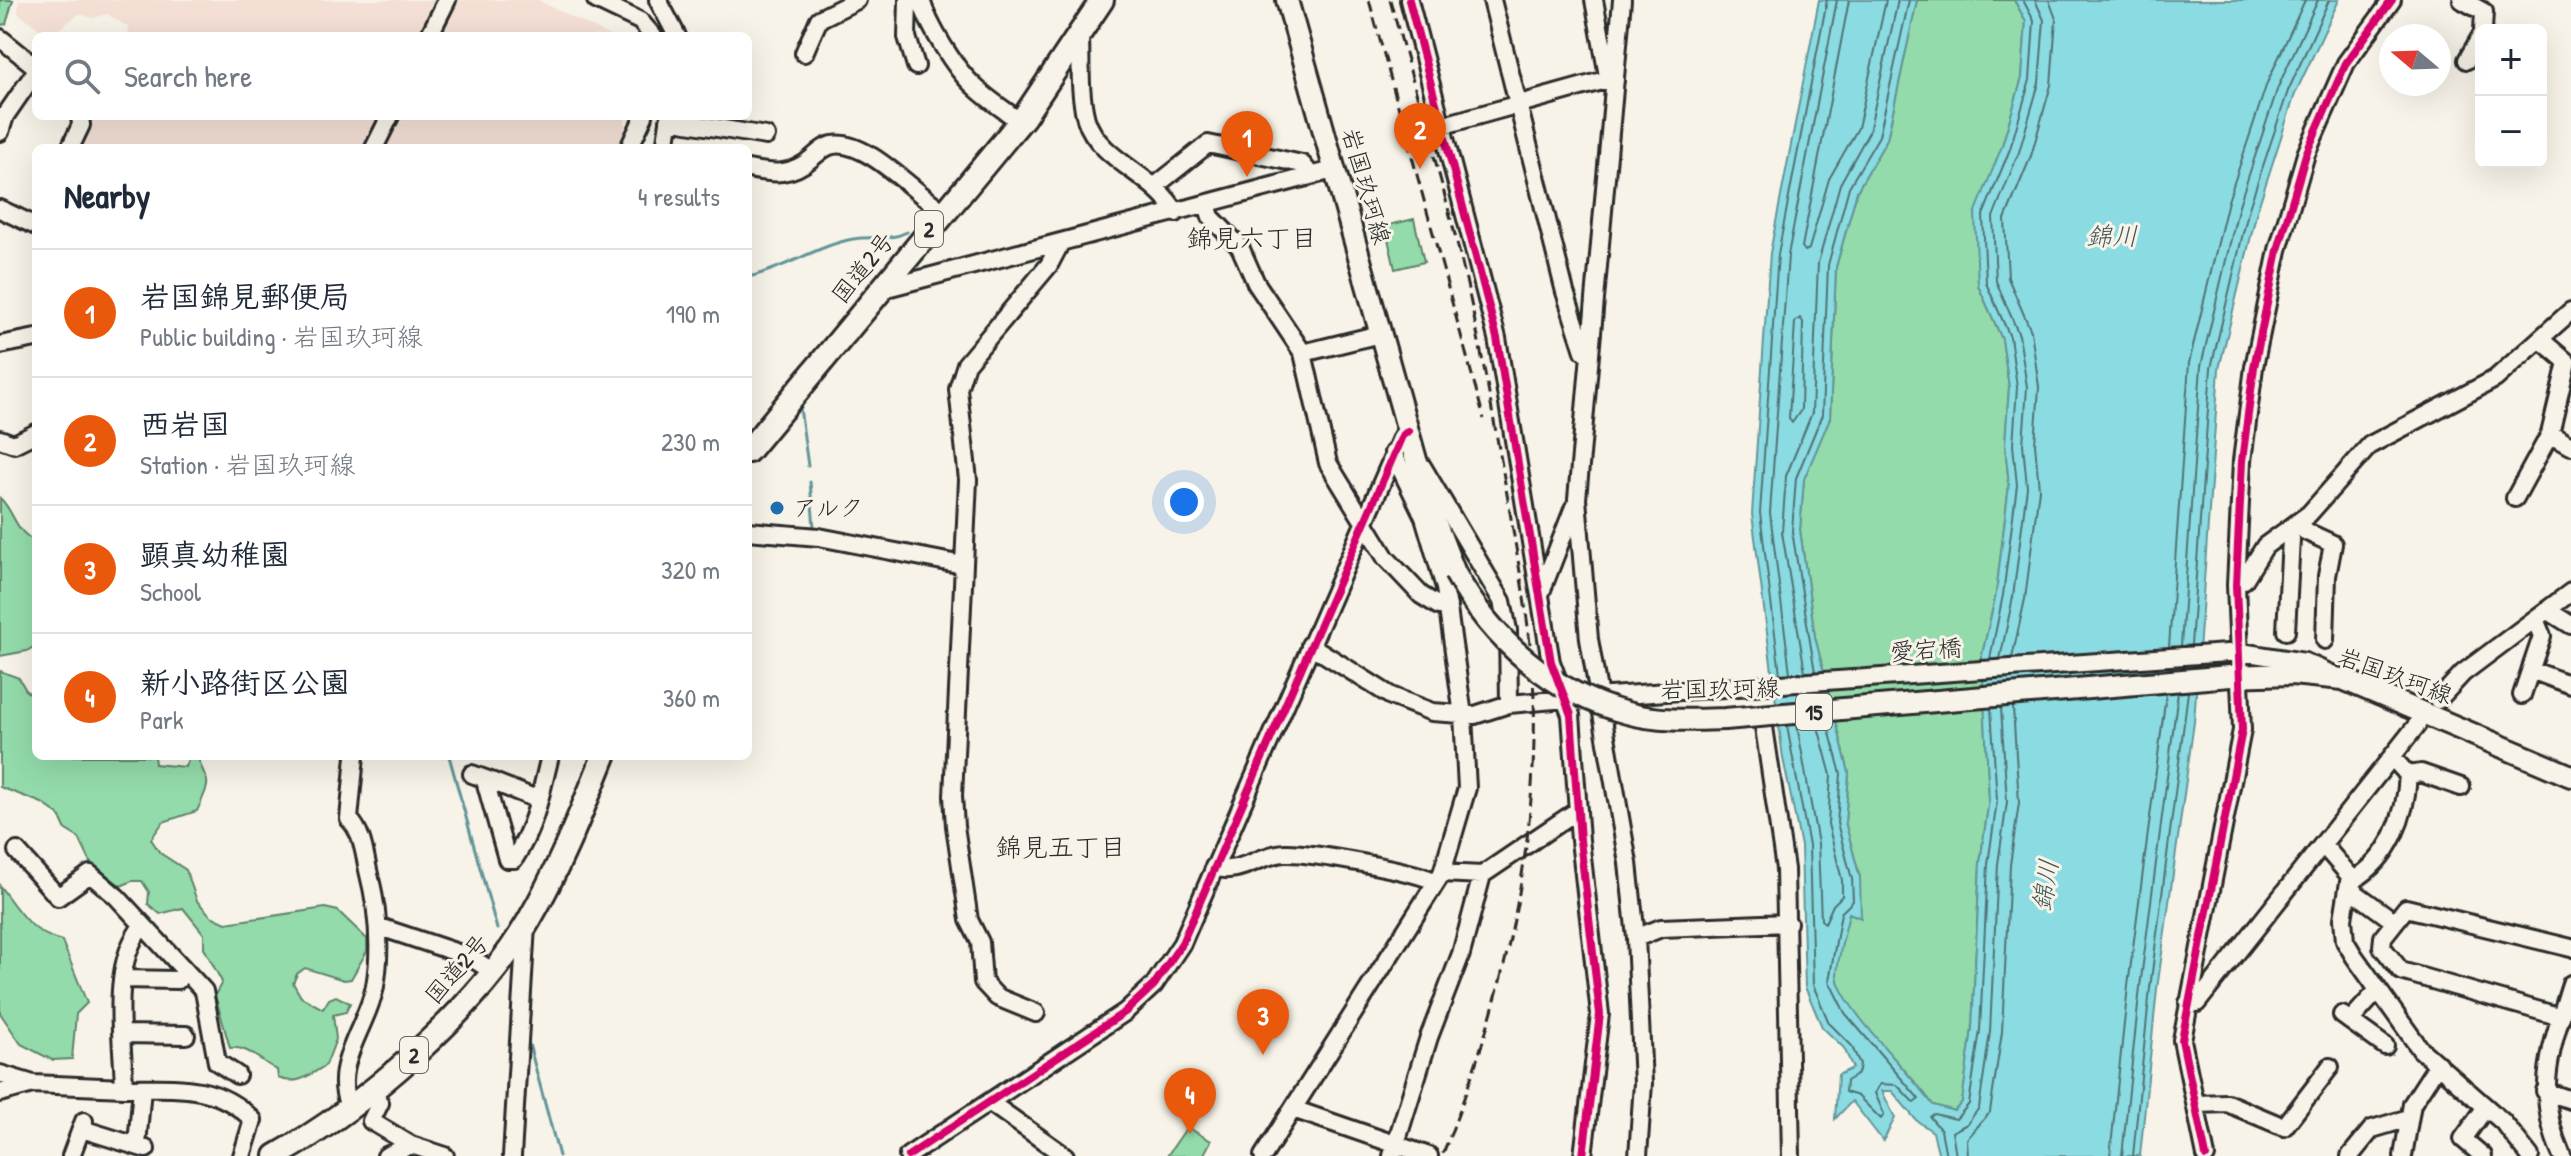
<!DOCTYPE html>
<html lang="en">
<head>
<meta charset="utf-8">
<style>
  body { margin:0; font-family:"Patrick Hand","Klee One",sans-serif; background:#f6f6f7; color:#1f2937 }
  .controls { position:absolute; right:24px; top:24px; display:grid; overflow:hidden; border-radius:12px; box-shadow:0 8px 32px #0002 }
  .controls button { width:72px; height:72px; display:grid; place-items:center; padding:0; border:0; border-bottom:2px solid #e0e1e3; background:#fff; color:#1f2937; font:40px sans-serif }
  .compass { position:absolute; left:2379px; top:24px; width:72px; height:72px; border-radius:50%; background:#fff; box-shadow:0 8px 32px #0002; rotate:289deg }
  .you { position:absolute; left:1184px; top:502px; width:28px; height:28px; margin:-20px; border:6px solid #fff; border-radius:50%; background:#1a73e8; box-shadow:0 0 0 12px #1a73e833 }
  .badge { display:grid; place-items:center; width:52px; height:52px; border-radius:50%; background:#ea580c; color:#fff; font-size:26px; font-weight:700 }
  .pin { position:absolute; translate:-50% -66px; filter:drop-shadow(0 2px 4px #0008) }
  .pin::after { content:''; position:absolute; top:42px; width:28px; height:24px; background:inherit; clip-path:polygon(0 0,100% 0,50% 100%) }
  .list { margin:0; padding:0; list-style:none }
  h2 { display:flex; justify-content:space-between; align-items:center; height:104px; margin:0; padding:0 32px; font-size:34px }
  h2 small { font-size:26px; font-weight:400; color:#747a83 }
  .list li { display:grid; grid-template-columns:52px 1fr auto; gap:24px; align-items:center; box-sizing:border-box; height:128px; padding:0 32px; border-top:2px solid #e0e1e3 }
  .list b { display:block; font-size:30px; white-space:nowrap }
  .list p { margin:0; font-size:26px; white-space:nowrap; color:#747a83 }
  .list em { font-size:26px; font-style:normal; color:#747a83 }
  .icon { flex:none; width:44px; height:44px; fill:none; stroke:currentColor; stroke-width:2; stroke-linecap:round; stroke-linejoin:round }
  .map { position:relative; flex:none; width:2571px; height:1156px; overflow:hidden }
  .search { position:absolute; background:#fff; box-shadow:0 8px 32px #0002; left:32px; top:32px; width:720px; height:88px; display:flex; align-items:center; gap:20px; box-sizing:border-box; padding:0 28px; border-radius:12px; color:#747a83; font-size:30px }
  .panel { position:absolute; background:#fff; box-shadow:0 8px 32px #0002; left:32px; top:144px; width:720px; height:616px; border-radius:12px }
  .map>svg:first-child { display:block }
</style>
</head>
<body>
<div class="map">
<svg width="2571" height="1156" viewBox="0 0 2571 1156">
  <rect width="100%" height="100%" fill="#f7f3e8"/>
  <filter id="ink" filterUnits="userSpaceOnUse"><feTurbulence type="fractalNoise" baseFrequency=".0125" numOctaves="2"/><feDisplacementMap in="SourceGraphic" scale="16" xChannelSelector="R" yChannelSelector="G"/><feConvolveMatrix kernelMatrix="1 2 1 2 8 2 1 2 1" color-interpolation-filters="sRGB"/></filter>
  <g filter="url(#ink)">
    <path fill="#f3dfd4" d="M19,0H538L610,36H129L128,27L107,14L93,18L79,14L49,36L18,13Z
      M84,116H625V140L621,148H76Z"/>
    <path fill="#93dbaa" stroke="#5f836a" stroke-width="2" d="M0,0H13L6,24L0,25Z
      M1917,0H2014L2026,21L2022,78L2002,146L1978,285L2002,339L2009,387L2005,445L2009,485L1996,594L1982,655L1989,800L1980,863L1972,1029L1962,1103L1955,1111L1933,1105C1909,1069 1849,1019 1838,981C1833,963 1845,931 1849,913L1860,917V878L1845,822L1849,773L1815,637L1800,530L1804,478L1830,417L1836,267L1857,191L1887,139Z
      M1414,219L1424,262L1395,269L1385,226Z
      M0,498C15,512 14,532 36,541V645L27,651L0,656Z
      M0,671L19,678L27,692L36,694V756H154L155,764L185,767L189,756H197C208,787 213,776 197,811L163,822L151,839L160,853L186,870L197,901L211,916L226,923L325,908L338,911L367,939V951L351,979L344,980L305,968L297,974L293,983L301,997L323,1009L329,999L336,996L350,1003L346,1012L333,1015L336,1039L326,1065C310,1075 297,1086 278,1078L277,1070C261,1062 247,1045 230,1048L215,995L222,982L204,948V934L183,908L160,914L148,904L149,892L142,881H132L121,886L91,863L79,838L66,830L59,815L42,803L0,787Z
      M0,886C17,910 32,934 62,941L87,1003L76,1014L72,1059L52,1060L21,1044L0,1013Z
      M1187,1127L1211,1141L1203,1156H1167Z"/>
    <path fill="#8adce2" stroke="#649599" stroke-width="2" d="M1819,0H1917L1887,139L1857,191L1836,267L1830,418L1804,479L1800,530L1815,637L1849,773L1845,822L1860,878L1861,918L1849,913C1845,933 1838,955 1837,975C1837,1002 1914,1077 1933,1105L1954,1111L1962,1102L1972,1029L1980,863L1989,800L1982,655L1996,594L2009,485L2005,445L2009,387L2002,339L1978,285L1975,214L2002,146L2022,78L2026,21L2014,0H2339L2295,94L2257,211L2219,369L2194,722L2157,989L2140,1156H1939L1933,1132L1916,1120L1892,1091H1882L1895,1118L1883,1141L1852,1101L1835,1119L1838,1075L1853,1068L1844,1048L1822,1027L1805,987L1801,846L1783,758L1752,514L1770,253Z"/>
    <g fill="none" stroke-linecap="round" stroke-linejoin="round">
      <path stroke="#517274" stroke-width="2" d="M1849,0L1802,247L1805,251L1809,249L1829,179L1858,128L1886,0
        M1800,318L1803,322L1801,410L1792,423L1789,418L1795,322Z
        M2191,645L2211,368L2249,208L2288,91L2329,0
        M2181,646L2201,366L2239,205L2278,87L2318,0
        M2169,647L2189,363L2228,201L2267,83L2305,0
        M2012,658L2025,599L2039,489L2035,444L2039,387L2031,331L2008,278L2005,219L2031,156L2051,85L2056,19L2049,0
        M1990,659L2003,595L2017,485L2013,445L2017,387L2010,337L1986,283L1983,215L2010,149L2030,80L2034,21L2023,0
        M2000,659L2013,597L2027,487L2023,444L2027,387L2019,335L1996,281L1993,217L2019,152L2039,83L2044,20L2035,0
        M1805,672L1782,532L1786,476L1812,413L1818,263L1840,184L1869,132L1898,0
        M1815,672L1792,531L1796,478L1822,415L1828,265L1849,187L1879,136L1909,0
        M1790,673L1770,513L1788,255L1837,0
        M1780,674L1760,513L1778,254L1827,0
        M1797,725L1818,844L1821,920L1825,923L1833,905L1842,896V880L1828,824L1831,775L1817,723
        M1787,726L1809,846L1813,985L1829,1023L1851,1045L1860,1064L1858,1074L1846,1081L1845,1092L1858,1096L1881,1119L1884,1114L1875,1093L1880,1084L1897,1085L1914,1103L1919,1099L1845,1013L1829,981L1841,913L1853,901L1852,879L1837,823L1841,774L1827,722
        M1946,1156L1941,1130L1930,1117L1934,1114L1956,1119L1969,1104L1980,1030L1988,864L1997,801L1991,708
        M1956,1156L1952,1132L1967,1124L1979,1108L1990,1032L1998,864L2007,802L2001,708
        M1968,1156L1967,1139L1990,1112L2002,1032L2010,865L2019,803L2013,707
        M2110,1156L2128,986L2166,694
        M2122,1156L2140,987L2178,692
        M2133,1156L2150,988L2188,692"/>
      <path stroke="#649599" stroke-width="3" d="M748,277C782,270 819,245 853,239C872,236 890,241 907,232
        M800,408L808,466
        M810,482L814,527
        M449,756L497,929
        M529,1044L559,1156"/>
      <g stroke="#2b2b2b" stroke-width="22">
        <path id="minor" d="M596,0L640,21L653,36
          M658,0L677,36
          M908,0L907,37L916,66
          M921,0C928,25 955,69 974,86C987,99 1005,110 1019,121
          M1409,0L1497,338L1551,662L1571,715L1580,840L1600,1014L1583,1156
          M1492,0L1565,292L1584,351L1590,355
          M1594,0L1609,81
          M1622,0L1577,499L1589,639L1628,863L1636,938L1643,1083L1638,1156
          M2462,0L2484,12L2483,30
          M429,36L447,0
          M1080,37C1081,63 1079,93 1086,119C1099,161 1156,175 1176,213
          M0,38L36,67
          M804,53L819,19L857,0
          M2467,60L2481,36
          M669,120L766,136
          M1444,125L1602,81H1615
          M0,132L5,116L36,71
          M70,148L81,125L80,116
          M374,148L390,116
          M629,148L644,116
          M665,148L670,116
          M748,169C774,174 791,176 812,158C818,153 825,146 833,145C867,139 915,194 943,211
          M1154,187L1208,144L1302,164L1311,175
          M1207,204L1211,217L1240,247L1256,283L1303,353L1328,463L1386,558L1421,595L1439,606H1448
          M0,209L36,226
          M879,290L1333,170
          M2540,339L2567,362L2550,434L2571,446
          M0,345L36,338
          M1303,353L1380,334
          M0,439L14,444L36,433
          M1422,466L1502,601L1508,630L1509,704
          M2515,498L2550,434
          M2299,523L2305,531L2333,544L2327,576L2325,640
          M748,531L819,537L963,565
          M2236,585L2244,580L2265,546L2309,514L2370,445L2495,379L2571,311
          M1541,592L1574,507
          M2547,610L2571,625
          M2286,631L2291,539L2288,530
          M1310,645L1391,696L1432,712L1475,715L1509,704L1566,699L2241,652L2305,662L2334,675
          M2531,670L2571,685
          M2522,695L2542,636L2535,619
          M2438,700L2463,673L2571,592
          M1764,727L1785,869L1791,1156
          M472,774L491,781
          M2408,775L2421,773L2461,787
          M539,800L491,781L486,784L507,859H514C535,827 541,792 550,756
          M2324,846L2350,876L2343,919L2345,941L2354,956L2421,1050L2503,1122L2530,1156
          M17,851L58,897L90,874L117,897L204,991L217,1062L237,1075
          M1214,867C1239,876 1260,854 1285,853C1309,852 1417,871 1436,882
          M1442,873L1482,875L1578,810
          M2352,881C2390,859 2406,816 2408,775L2392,757
          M2350,889L2395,922
          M143,925C109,965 123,1039 124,1088C174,1088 216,1082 253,1120L242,1156
          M380,927L470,957L492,971
          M1636,938L1661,928L1788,923
          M122,979L178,980
          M2188,1003H2197L2417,725
          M1036,1013L997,997L983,982L980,942L969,920L955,826L953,796L968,480L958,389L966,364L1049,265L1060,244
          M2342,1015L2385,1046
          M2561,1017L2401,971L2382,947L2383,937L2406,908L2571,948
          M2350,1021L2378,990
          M123,1034L186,1035
          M0,1074L33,1084L124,1088
          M372,1090L380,1103L371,1121L411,1145L445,1156
          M2545,1091L2571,1100
          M0,1093L33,1084
          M989,1102L1065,1156
          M2197,1104L2227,1103L2284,1127L2330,1067
          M350,1108C329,1067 368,1026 375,986C382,946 378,909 368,870C364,851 362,832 349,819L355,756
          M1293,1109L1429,1156
          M82,1129L146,1149
          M137,1145L142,1088
          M71,1156L84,1121
          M386,1156L411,1145
          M512,1156L526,926
          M908,1156L1125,1012L1154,985L1182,943L1402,436L1408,431
          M1263,1156L1442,873L1467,788L1463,715L1445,588L1424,517L1393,453
          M1392,1156L1429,1037L1461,954L1482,875
          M2206,1156L2182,1040L2242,730L2236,585L2242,461L2254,367L2278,250L2306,154L2346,63L2392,0
          M2350,1156L2372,1129L2409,1118
          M2403,1156L2412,1104L2438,1064
          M2483,1156L2463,1139L2486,1107
          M2562,1156C2533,1092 2551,1048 2571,984"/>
      </g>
      <g stroke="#2b2b2b" stroke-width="26">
        <path id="major" d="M1287,0L1429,506L1455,573
          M2230,676L2292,674L2343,679L2571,776"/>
      </g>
      <g stroke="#2b2b2b" stroke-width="28">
        <path id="highway" d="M748,451L1024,117L1102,0
          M276,1156C365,1106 476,1010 528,922C559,869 581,813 604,756"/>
      </g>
      <use href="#minor" stroke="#f7f3e8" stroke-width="16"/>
      <use href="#major" stroke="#f7f3e8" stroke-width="20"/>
      <use href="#highway" stroke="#f7f3e8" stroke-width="22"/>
      <path stroke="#2b2b2b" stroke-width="3" stroke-dasharray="12 6" stroke-linecap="butt" d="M1369,0L1484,419
        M1390,0C1416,93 1444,186 1466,280C1482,353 1495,426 1508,500C1521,580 1537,658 1534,740C1531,885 1496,1021 1442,1156"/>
      <g stroke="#2b2b2b" stroke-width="26" stroke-linecap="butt">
        <path id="major-bridge" d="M1455,573C1491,639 1552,693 1627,713C1659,722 1693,720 1725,719L2230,676"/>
      </g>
      <use href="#major-bridge" stroke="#f7f3e8" stroke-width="20"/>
      <g stroke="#f7f3e8" stroke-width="13">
        <path id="cycleway" d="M1409,0L1497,338L1551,662L1571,715L1580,840L1600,1014L1583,1156
          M908,1156L1125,1012L1154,985L1182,943L1402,436L1408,431
          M2206,1156L2182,1040L2242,730L2236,585L2242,461L2254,367L2278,250L2306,154L2346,63L2392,0"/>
      </g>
      <use href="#cycleway" stroke="#d6006c" stroke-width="8"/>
    </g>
  </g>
  <circle fill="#1f6fb2" stroke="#f7f3e8" stroke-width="3" cx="777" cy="508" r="8"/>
  <g text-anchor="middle" stroke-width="6" stroke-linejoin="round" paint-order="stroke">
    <g fill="#f7f3e8" stroke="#686764" stroke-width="2">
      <rect x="915" y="211" width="28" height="36" rx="6"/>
      <rect x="1796" y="694" width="36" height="36" rx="6"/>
      <rect x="400" y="1037" width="28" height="36" rx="6"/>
    </g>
    <g font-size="22" font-weight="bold" fill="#2b2b2b">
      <text x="929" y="237">2</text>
      <text x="1814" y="720">15</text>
      <text x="414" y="1063">2</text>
    </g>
    <g font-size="24" fill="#2b2b2b" stroke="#f7f3e8">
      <text transform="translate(1366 186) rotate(74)" y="8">岩国玖珂線</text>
      <text transform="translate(863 268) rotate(-51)" y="8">国道2号</text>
      <text transform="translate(1926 650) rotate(-4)" y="8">愛宕橋</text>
      <text transform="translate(2395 676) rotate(20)" y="8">岩国玖珂線</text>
      <text transform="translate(1720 689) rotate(-1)" y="8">岩国玖珂線</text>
      <text transform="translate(457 969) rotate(-49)" y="8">国道2号</text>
    </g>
    <g font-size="24" fill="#2b2b2b" stroke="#f7f3e8" text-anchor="start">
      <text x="793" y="516">アルク</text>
    </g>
    <g font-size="26" font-style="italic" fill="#435759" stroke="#f7f3e8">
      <text x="2112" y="245">錦川</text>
      <text transform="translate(2045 885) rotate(-81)" y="9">錦川</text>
    </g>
    <g font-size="26" fill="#2b2b2b" stroke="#f7f3e8">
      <text x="1252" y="247">錦見六丁目</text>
      <text x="1061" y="856">錦見五丁目</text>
    </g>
  </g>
</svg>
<div class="controls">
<button>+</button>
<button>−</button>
</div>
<svg class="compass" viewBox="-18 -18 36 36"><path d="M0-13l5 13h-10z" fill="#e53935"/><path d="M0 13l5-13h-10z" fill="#747a83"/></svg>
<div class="you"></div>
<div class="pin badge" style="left:1247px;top:177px">1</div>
<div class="pin badge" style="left:1420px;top:169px">2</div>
<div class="pin badge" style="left:1263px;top:1055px">3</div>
<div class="pin badge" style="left:1190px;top:1134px">4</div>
<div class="search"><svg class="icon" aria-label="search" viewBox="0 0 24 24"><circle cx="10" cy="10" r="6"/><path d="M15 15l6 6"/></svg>Search here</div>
<section class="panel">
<h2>Nearby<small>4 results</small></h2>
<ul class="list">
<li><span class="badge">1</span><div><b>岩国錦見郵便局</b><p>Public building · 岩国玖珂線</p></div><em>190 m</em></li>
<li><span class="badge">2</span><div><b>西岩国</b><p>Station · 岩国玖珂線</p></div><em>230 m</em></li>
<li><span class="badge">3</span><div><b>顕真幼稚園</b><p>School</p></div><em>320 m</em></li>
<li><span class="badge">4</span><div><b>新小路街区公園</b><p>Park</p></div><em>360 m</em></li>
</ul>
</section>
</div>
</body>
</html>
